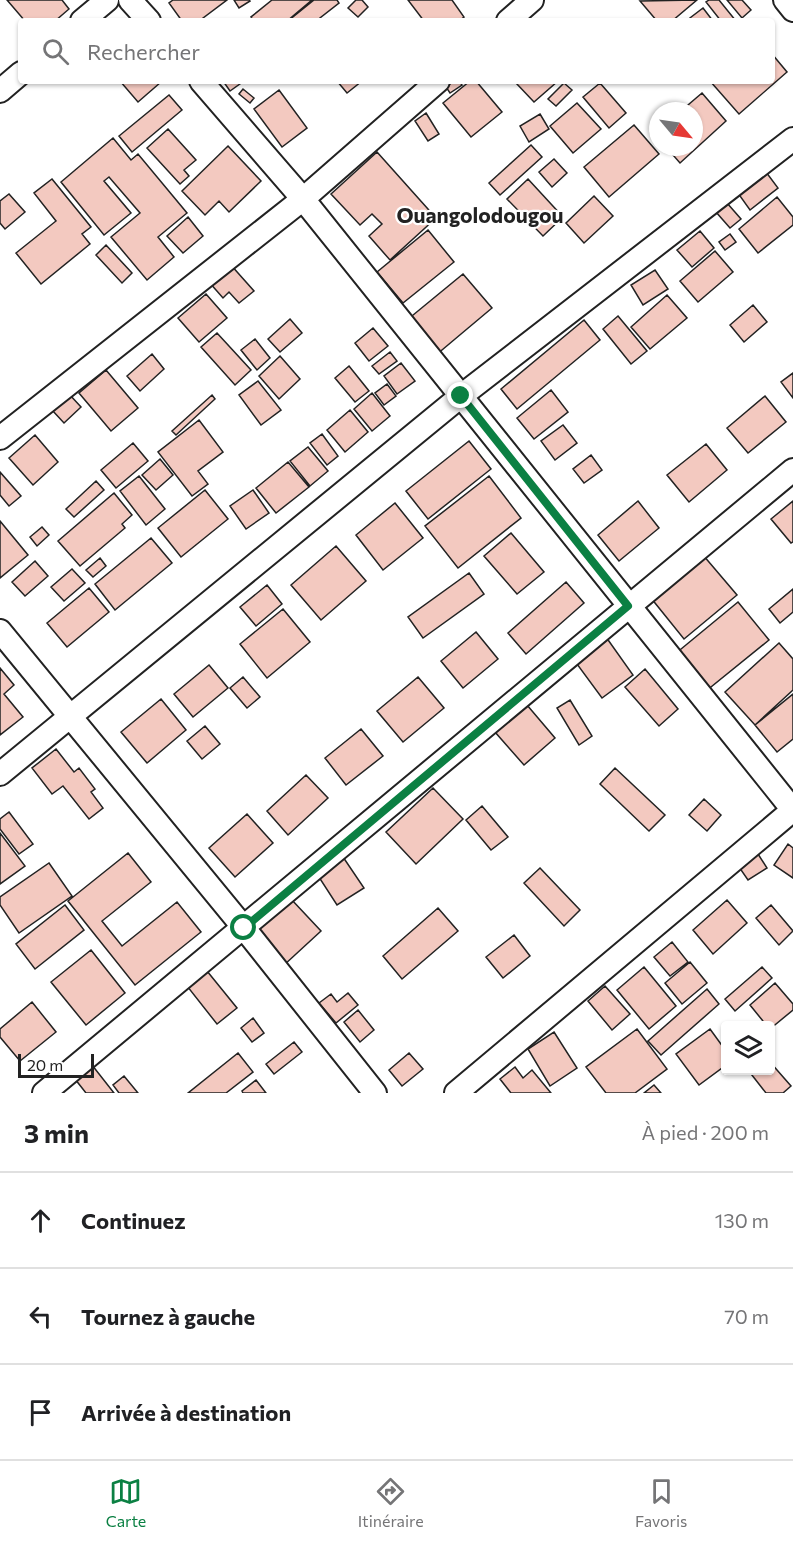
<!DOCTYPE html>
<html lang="fr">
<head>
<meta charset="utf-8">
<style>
  body { margin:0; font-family:Commissioner,sans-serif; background:#f6f6f6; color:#202124 }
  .controls { position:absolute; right:18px; bottom:18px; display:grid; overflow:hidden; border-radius:6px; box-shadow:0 2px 4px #0004 }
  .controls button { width:54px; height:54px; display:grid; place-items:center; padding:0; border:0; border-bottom:2px solid #e0e0e0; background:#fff; color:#202124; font:30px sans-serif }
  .compass { position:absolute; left:649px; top:102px; width:54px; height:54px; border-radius:50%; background:#fff; box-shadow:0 2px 4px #0004; rotate:119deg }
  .scale { position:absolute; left:18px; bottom:15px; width:76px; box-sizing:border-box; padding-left:6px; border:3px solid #222; border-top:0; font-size:16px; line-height:21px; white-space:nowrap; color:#222; -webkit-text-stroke:4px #fff; paint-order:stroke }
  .stop { position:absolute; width:18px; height:18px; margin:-14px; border:4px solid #0b8043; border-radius:50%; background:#fff }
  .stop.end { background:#0b8043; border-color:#fff; box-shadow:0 2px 6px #0008 }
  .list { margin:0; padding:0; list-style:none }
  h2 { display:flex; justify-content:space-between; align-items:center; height:78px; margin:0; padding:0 24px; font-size:26px }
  h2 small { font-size:20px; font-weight:400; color:#757577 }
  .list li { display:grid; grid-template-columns:39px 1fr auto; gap:18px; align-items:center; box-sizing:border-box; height:96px; padding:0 24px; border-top:2px solid #e0e0e0 }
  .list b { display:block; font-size:22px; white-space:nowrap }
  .list em { font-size:20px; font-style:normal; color:#757577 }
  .icon { flex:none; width:33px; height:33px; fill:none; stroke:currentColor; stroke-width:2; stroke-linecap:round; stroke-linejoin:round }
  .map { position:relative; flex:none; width:793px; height:1093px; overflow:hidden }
  .search { position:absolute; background:#fff; box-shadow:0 2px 4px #0004; left:18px; right:18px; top:18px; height:66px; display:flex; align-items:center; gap:15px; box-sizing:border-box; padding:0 21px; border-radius:6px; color:#757577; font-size:22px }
  .sheet { height:366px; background:#fff }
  nav { display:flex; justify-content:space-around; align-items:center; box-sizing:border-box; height:84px; border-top:2px solid #e0e0e0; background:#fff; font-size:16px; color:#757577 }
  nav a { display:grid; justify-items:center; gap:3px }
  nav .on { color:#0b8043 }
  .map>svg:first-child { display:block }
</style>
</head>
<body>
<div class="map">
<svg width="793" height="1093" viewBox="0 0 793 1093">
  <rect width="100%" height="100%" fill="#fff"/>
  <path fill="#f3c9c0" stroke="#222" stroke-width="1.5" d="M7,0H62L69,9L55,21H25Z
    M173,0H227L199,21H182L169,3Z
    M234,0H249L250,1L239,8Z
    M272,0H312L287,21H254L251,17Z
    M314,0H337L339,3L316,21H288Z
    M356,0H362L368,7L358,17L348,8Z
    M408,0H452L464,17L459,21H424Z
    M697,0L672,21H657L640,1Z
    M709,0H719L736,21H721L706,2Z
    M727,0H742L751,10L742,18Z
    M703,8L713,21H686Z
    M772,54L787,72L739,114L710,81H772Z
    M120,81H160L161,82L138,102Z
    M223,81H244L230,91Z
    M337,81H362L347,93Z
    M454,81H459L462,85L450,93L446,87Z
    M470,81H476L502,112L471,137L443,103Z
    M518,81H558L534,102L516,83Z
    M564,83L572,90L556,106L548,99Z
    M600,83L626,113L609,128L583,97Z
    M243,89L254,98L250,103L239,94Z
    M279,90L307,128L282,147L254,109Z
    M702,93L726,121L680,163L666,147H694V111H681Z
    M169,95L182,110L132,152L119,136Z
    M577,103L601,129L573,153L550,126Z
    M426,113L439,134L428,141L415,121Z
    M540,114L549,129L529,142L520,126Z
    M634,125L659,154L609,197L584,167Z
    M168,129L196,160L184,170L189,176L180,184L147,148Z
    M113,138L131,160L138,154L187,213L158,237L174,257L147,280L111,237L140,213L109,177L104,181L131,213L104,235L61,182Z
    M531,145L542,157L500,195L489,183Z
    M228,146L261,181L229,212L219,201L205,215L182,191Z
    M377,152L436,218L390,260L369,236L382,224L372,214L360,225L331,194Z
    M554,159L567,173L552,187L539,172Z
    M763,168L778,188L750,210L735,189Z
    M52,179L91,227L82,234L90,244L41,284L16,253L56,221L34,193Z
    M528,179L563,217L543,236L507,199Z
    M9,194L25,212L5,229L0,223V201Z
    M594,196L613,216L584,243L566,223Z
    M777,197L793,217V225L758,253L739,229Z
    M727,203L741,219L730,228L716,212Z
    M188,217L203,236L183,253L167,236Z
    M428,230L454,262L403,303L377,272Z
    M700,231L714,248L692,267L677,250Z
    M730,234L736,242L725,250L719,242Z
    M106,245L132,273L122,283L96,255Z
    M715,251L733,272L698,302L680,281Z
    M230,264L254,291L239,303L229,292L223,298L209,282Z
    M655,270L668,289L643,305L631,285Z
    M463,274L492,308L436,355L407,320Z
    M206,294L227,318L199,342L178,318Z
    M667,295L687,318L650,349L631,327Z
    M753,305L767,322L744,342L730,325Z
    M618,316L647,351L631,364L603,329Z
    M290,319L302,333L280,352L268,339Z
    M584,320L600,340L517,409L501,389Z
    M373,328L388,346L369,361L355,343Z
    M217,333L251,370L235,385L201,347Z
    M255,339L270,358L257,370L241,350Z
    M390,352L397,361L379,374L372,366Z
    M152,354L164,369L140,391L127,376Z
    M280,356L300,379L279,399L259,376Z
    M401,363L415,381L397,394L384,376Z
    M349,366L369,391L355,402L335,378Z
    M106,370L138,408L111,431L79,393Z
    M793,373V398L781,382Z
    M258,381L281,410L261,425L239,395Z
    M387,384L396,396L384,405L375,393Z
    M551,390L568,412L534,439L517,418Z
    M372,393L390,416L372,431L354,409Z
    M69,394L81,407L64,423L52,410Z
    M212,395L215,399L176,435L172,431Z
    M765,396L786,422L748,453L727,428Z
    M350,410L368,432L345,452L327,430Z
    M199,420L223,452L198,471L208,484L192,496L158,452Z
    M563,425L577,443L555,460L541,441Z
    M322,434L338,456L327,465L310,443Z
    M35,435L58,462L33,485L9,458Z
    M469,441L491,469L428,519L406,491Z
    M133,443L148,461L116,488L101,470Z
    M706,444L727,470L689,502L667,475Z
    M308,447L328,471L310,486L290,461Z
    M591,455L602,470L584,483L573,469Z
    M160,459L173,475L156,490L142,475Z
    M288,462L309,487L276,513L256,488Z
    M0,472L21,496L9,506L0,495Z
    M139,476L165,509L146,525L120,491Z
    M489,476L521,518L458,568L425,526Z
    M96,481L104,490L74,517L66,509Z
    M205,490L228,519L181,557L158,528Z
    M253,490L269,513L246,529L230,506Z
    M114,493L132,515L122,524L125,528L80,566L58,541Z
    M638,501L659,528L619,561L598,535Z
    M793,501V542L791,543L771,519Z
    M395,503L423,538L383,570L356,535Z
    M0,521L28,555L0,578Z
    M42,527L49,535L37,546L30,537Z
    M511,533L544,572L517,594L484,556Z
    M151,538L172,563L115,610L95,584Z
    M336,546L366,581L321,620L291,585Z
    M703,555L737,595L684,639L651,598Z
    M100,558L106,566L93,577L86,570Z
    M35,561L48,576L25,596L12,582Z
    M72,569L85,583L64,601L51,587Z
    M469,573L484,594L423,638L408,617Z
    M566,582L584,603L526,654L508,633Z
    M267,585L282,604L256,626L240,607Z
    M89,588L109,612L67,647L47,623Z
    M793,589V612L780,623L769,609Z
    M738,602L769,640L706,691L675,654Z
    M283,609L310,642L267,678L240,644Z
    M476,632L498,659L463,688L441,661Z
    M606,637L633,675L602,698L574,660Z
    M779,643L793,659V690L755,725L725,692Z
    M209,665L228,688L193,717L174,694Z
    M0,668L14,685L4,694L23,717L0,735Z
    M645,669L678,709L659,726L625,687Z
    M243,677L260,697L247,708L230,688Z
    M418,677L444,708L403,742L377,711Z
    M793,694V739L777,752L755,725Z
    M161,699L186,730L147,763L121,732Z
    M570,700L592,736L579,745L557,708Z
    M527,705L555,738L524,765L495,732Z
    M205,726L220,744L202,759L187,741Z
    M361,729L383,756L346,785L325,758Z
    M56,749L74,772L79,768L95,789L91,792L103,808L89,819L63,786L52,794L32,768Z
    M615,768L665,815L649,831L600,784Z
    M306,775L328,798L288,835L267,811Z
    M433,788L463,819L416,864L386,832Z
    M704,799L721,815L707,831L689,815Z
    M482,806L508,837L491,850L466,820Z
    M9,812L33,844L19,854L0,829V819Z
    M247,814L273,843L235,877L209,848Z
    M0,833L25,866L0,884Z
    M788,844L793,848V878L774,865Z
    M128,853L151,882L102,921L122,946L177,902L201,932L135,985L68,901Z
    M341,854L364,888L337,905L315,871Z
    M758,854L767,868L748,880L739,867Z
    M49,863L72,896L19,933L0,905V897Z
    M540,868L580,910L564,926L524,883Z
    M291,899L321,931L283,966L254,934Z
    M727,900L747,923L713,954L693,930Z
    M65,905L84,930L35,969L16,944Z
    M771,905L793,931L779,945L756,918Z
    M438,908L458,931L402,979L383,956Z
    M514,935L530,956L503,978L486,957Z
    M672,942L688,962L670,976L654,957Z
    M91,950L125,993L86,1025L51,982Z
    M690,962L707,983L682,1004L665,983Z
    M644,967L676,1006L649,1029L617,990Z
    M762,967L772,978L735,1011L725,999Z
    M207,971L237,1008L217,1024L187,986Z
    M775,983L793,1004V1010L770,1029V1026H767L750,1005Z
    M605,986L630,1014L612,1030L588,1001Z
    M707,989L719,1004L661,1055L648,1041Z
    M348,993L358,1005L336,1023L319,1003L331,994L337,1002Z
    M32,1002L56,1032L20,1061L0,1037V1029Z
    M358,1010L374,1030L360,1042L344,1022Z
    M253,1018L264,1033L252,1042L241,1028Z
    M637,1029L667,1069L635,1093H606L586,1067Z
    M710,1029L726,1051V1065L699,1085L676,1054Z
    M554,1032L577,1068L550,1086L528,1049Z
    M294,1042L302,1052L274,1074L266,1064Z
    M238,1053L253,1072L226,1093H188Z
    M409,1053L423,1069L402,1086L389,1070Z
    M770,1062L791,1086L783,1093H766L748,1070H770Z
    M92,1065L114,1093H86L75,1079Z
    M515,1067L523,1078L532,1070L551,1093H511L500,1079Z
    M124,1076L138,1093H119L113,1085Z
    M256,1080L266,1093H243L242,1091Z
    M654,1085L661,1093H644Z"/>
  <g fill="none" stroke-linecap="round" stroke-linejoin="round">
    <g stroke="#222" stroke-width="26">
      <path id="street" d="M130,0L149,21
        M785,0L793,10
        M82,21L107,0
        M508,21L532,0
        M201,81L303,199L793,810
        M0,91L21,73
        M0,438L303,199L438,81
        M0,631L244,928L375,1093
        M0,774L461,396L793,139
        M44,1093L793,470
        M456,1093L793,810"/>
    </g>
    <use href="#street" stroke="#fff" stroke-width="22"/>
  </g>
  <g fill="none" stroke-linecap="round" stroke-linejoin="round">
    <path stroke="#0b8043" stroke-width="8" d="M244,928L628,606L461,396"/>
  </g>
  <g text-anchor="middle" stroke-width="4.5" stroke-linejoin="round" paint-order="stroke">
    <g font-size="21" font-weight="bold" fill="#222" stroke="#fff">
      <text x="480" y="223">Ouangolodougou</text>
    </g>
  </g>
</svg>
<div class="controls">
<button><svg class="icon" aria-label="layers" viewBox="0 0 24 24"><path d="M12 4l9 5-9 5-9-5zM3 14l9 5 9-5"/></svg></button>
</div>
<svg class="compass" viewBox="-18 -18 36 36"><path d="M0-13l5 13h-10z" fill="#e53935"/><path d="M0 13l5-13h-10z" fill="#757577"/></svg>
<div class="scale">20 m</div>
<div class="stop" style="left:244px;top:928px"></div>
<div class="stop end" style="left:461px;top:396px"></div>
<div class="search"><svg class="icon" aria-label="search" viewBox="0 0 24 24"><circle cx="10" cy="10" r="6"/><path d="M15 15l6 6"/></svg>Rechercher</div>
</div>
<section class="sheet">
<h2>3 min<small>À pied · 200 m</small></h2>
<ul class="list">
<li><svg class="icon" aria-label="ahead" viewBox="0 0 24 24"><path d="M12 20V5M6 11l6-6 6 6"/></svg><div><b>Continuez</b></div><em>130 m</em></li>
<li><svg class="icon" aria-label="left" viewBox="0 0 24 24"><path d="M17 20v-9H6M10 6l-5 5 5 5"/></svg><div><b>Tournez à gauche</b></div><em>70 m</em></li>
<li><svg class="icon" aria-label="arrive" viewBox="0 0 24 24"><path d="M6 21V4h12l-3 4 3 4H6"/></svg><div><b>Arrivée à destination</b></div></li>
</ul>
</section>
<nav>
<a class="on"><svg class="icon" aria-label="map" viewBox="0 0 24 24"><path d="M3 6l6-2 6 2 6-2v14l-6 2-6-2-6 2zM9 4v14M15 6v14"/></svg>Carte</a>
<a><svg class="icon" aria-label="directions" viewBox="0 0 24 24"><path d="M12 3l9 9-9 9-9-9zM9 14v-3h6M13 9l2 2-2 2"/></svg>Itinéraire</a>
<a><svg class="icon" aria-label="saved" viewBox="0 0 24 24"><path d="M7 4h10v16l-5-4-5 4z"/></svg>Favoris</a>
</nav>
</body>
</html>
